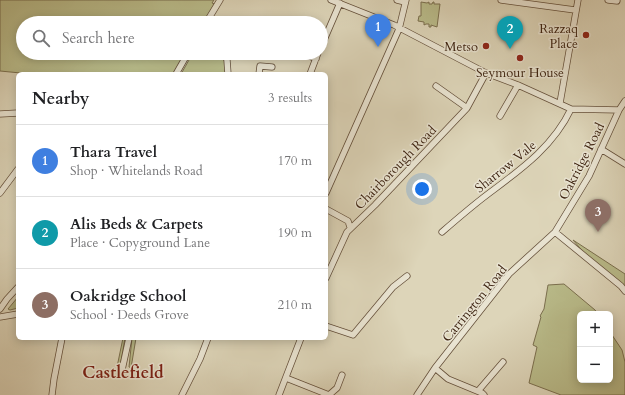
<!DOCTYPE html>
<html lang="en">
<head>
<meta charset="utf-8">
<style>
  body { margin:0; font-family:Cardo,serif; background:#f6f6f6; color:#202124 }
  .controls { position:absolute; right:12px; bottom:12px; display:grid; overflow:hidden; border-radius:6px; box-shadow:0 2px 10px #0003 }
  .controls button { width:36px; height:36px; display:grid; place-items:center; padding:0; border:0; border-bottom:1px solid #e0e0e0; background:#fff; color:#202124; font:20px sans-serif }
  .you { position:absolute; left:422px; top:189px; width:14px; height:14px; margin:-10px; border:3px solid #fff; border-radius:50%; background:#1a73e8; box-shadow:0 0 0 6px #1a73e833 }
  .badge { display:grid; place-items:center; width:26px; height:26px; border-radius:50%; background:#0f766e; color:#fff; font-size:13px; font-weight:700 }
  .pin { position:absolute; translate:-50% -33px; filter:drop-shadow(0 1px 2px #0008) }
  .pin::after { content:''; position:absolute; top:21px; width:14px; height:12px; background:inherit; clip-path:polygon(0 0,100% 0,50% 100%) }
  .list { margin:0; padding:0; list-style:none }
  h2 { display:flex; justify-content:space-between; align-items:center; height:52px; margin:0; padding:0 16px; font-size:17px }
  h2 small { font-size:13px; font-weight:400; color:#757577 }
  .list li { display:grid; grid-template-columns:26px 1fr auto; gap:12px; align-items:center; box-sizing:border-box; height:72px; padding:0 16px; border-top:1px solid #e0e0e0 }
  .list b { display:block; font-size:15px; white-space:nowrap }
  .list p { margin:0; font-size:13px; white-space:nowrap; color:#757577 }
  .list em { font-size:13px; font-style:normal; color:#757577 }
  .icon { flex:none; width:22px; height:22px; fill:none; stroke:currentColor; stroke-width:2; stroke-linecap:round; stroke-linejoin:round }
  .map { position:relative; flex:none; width:625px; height:395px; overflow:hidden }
  .search { position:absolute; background:#fff; box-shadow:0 2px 10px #0003; left:16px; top:16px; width:312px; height:44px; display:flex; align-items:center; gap:10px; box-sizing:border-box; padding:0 14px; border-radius:22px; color:#757577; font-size:15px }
  .panel { position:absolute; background:#fff; box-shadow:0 2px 10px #0003; left:16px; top:72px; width:312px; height:268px; border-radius:6px }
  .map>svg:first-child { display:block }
</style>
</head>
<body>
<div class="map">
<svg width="625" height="395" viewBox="0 0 625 395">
  <rect width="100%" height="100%" fill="#ddd5b9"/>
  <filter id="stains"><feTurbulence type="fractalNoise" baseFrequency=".005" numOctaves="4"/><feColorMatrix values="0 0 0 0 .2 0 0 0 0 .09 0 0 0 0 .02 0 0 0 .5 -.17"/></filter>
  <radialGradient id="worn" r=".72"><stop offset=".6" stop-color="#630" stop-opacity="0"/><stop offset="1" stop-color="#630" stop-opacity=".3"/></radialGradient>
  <path fill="#b9bb8a" stroke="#7b6f4e" d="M0,0H214L212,3L215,4L204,23H23V53H186L174,74H31L0,71Z
    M421,2L427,3L429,2V4H432L433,2H434V4H440L437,27L431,25V27H429V24H426L424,25V22L418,21L419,16H421Z
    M193,53H221L225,58L226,74H181Z
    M573,240L625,274V287L585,254Z
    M564,284L595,310L598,314H580V380H610V332L622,350L625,362V395H561L529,383L537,347L533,345L541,317L540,316L544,309L548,285Z
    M18,297V308L10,310L8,309Z
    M123,338H125L120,367H117Z
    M132,338H136L131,368L129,367Z"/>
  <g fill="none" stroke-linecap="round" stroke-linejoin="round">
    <g stroke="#65503b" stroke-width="7">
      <path id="minor" d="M331,0L394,25L486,73L518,85L571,109L619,110
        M397,0L405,2
        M501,0L575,10
        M608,0L617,1
        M206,23L220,0
        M321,47L340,3
        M224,53L227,60L228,74
        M304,53L316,59
        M176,74L188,53
        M259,74L260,66L272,67
        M310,74L318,53
        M436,86L467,108
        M560,103L578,0
        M0,114L18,113
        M500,116L518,85
        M601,149L625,164
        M0,193L18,169
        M326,193L399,29L406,0
        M326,209L348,221L350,227
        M442,232C457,219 472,206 488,194C520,170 553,147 571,109
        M555,232L621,286L625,291
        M326,278L347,232L375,205L467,108L486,73
        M0,309L7,299L18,287
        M0,317L18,314
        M326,326L353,335L393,287L407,276
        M435,368L448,379L482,393L484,395
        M122,370L129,338
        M286,378L329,395
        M478,391L503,362
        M52,395L54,379L62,338
        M182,395L200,359L208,338
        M279,395L301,338
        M329,395L337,388L342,375
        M417,395L435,368L509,274L555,232L589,176L619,110L625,101"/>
    </g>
    <use href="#minor" stroke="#e9e4d2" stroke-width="5.5"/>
  </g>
  <g fill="#8f2418" stroke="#e9e4d2" stroke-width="1.5">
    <circle cx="586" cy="35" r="4"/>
    <circle cx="486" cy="46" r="4"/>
    <circle cx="520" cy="58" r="4"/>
  </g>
  <g text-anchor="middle" stroke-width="3" stroke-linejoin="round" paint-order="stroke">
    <g font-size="13" fill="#3d2311" stroke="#e9e4d2" text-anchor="end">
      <text x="578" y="33">Razzaq<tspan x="578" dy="15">Place</tspan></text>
      <text x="478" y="51">Metso</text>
      <text x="520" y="77" text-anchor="middle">Seymour House</text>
    </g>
    <g font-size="13" fill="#3d2311" stroke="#e9e4d2">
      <text transform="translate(581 161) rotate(-63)" y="5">Oakridge Road</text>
      <text transform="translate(505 166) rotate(-39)" y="5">Sharrow Vale</text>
      <text transform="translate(395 167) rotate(-46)" y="5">Chairborough Road</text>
      <text transform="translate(474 303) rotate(-51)" y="5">Carrington Road</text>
    </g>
    <g font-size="17" font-weight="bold" fill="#7a1f14" stroke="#e9e4d2">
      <text x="123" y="378">Castlefield</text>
    </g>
  </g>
  <rect width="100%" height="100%" filter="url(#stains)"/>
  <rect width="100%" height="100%" fill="url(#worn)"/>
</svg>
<div class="controls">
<button>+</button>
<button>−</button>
</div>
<div class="you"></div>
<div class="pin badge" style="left:378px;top:47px;background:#3f7fe0">1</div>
<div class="pin badge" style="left:510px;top:49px;background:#0f9aa8">2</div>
<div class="pin badge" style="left:598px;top:232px;background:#8d6e63">3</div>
<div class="search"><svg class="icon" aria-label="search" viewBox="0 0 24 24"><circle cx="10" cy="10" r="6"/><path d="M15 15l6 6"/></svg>Search here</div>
<section class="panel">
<h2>Nearby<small>3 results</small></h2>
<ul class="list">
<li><span class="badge" style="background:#3f7fe0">1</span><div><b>Thara Travel</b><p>Shop · Whitelands Road</p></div><em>170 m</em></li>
<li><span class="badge" style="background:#0f9aa8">2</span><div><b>Alis Beds &amp; Carpets</b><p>Place · Copyground Lane</p></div><em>190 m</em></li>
<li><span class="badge" style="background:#8d6e63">3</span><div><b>Oakridge School</b><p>School · Deeds Grove</p></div><em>210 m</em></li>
</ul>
</section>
</div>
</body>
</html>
